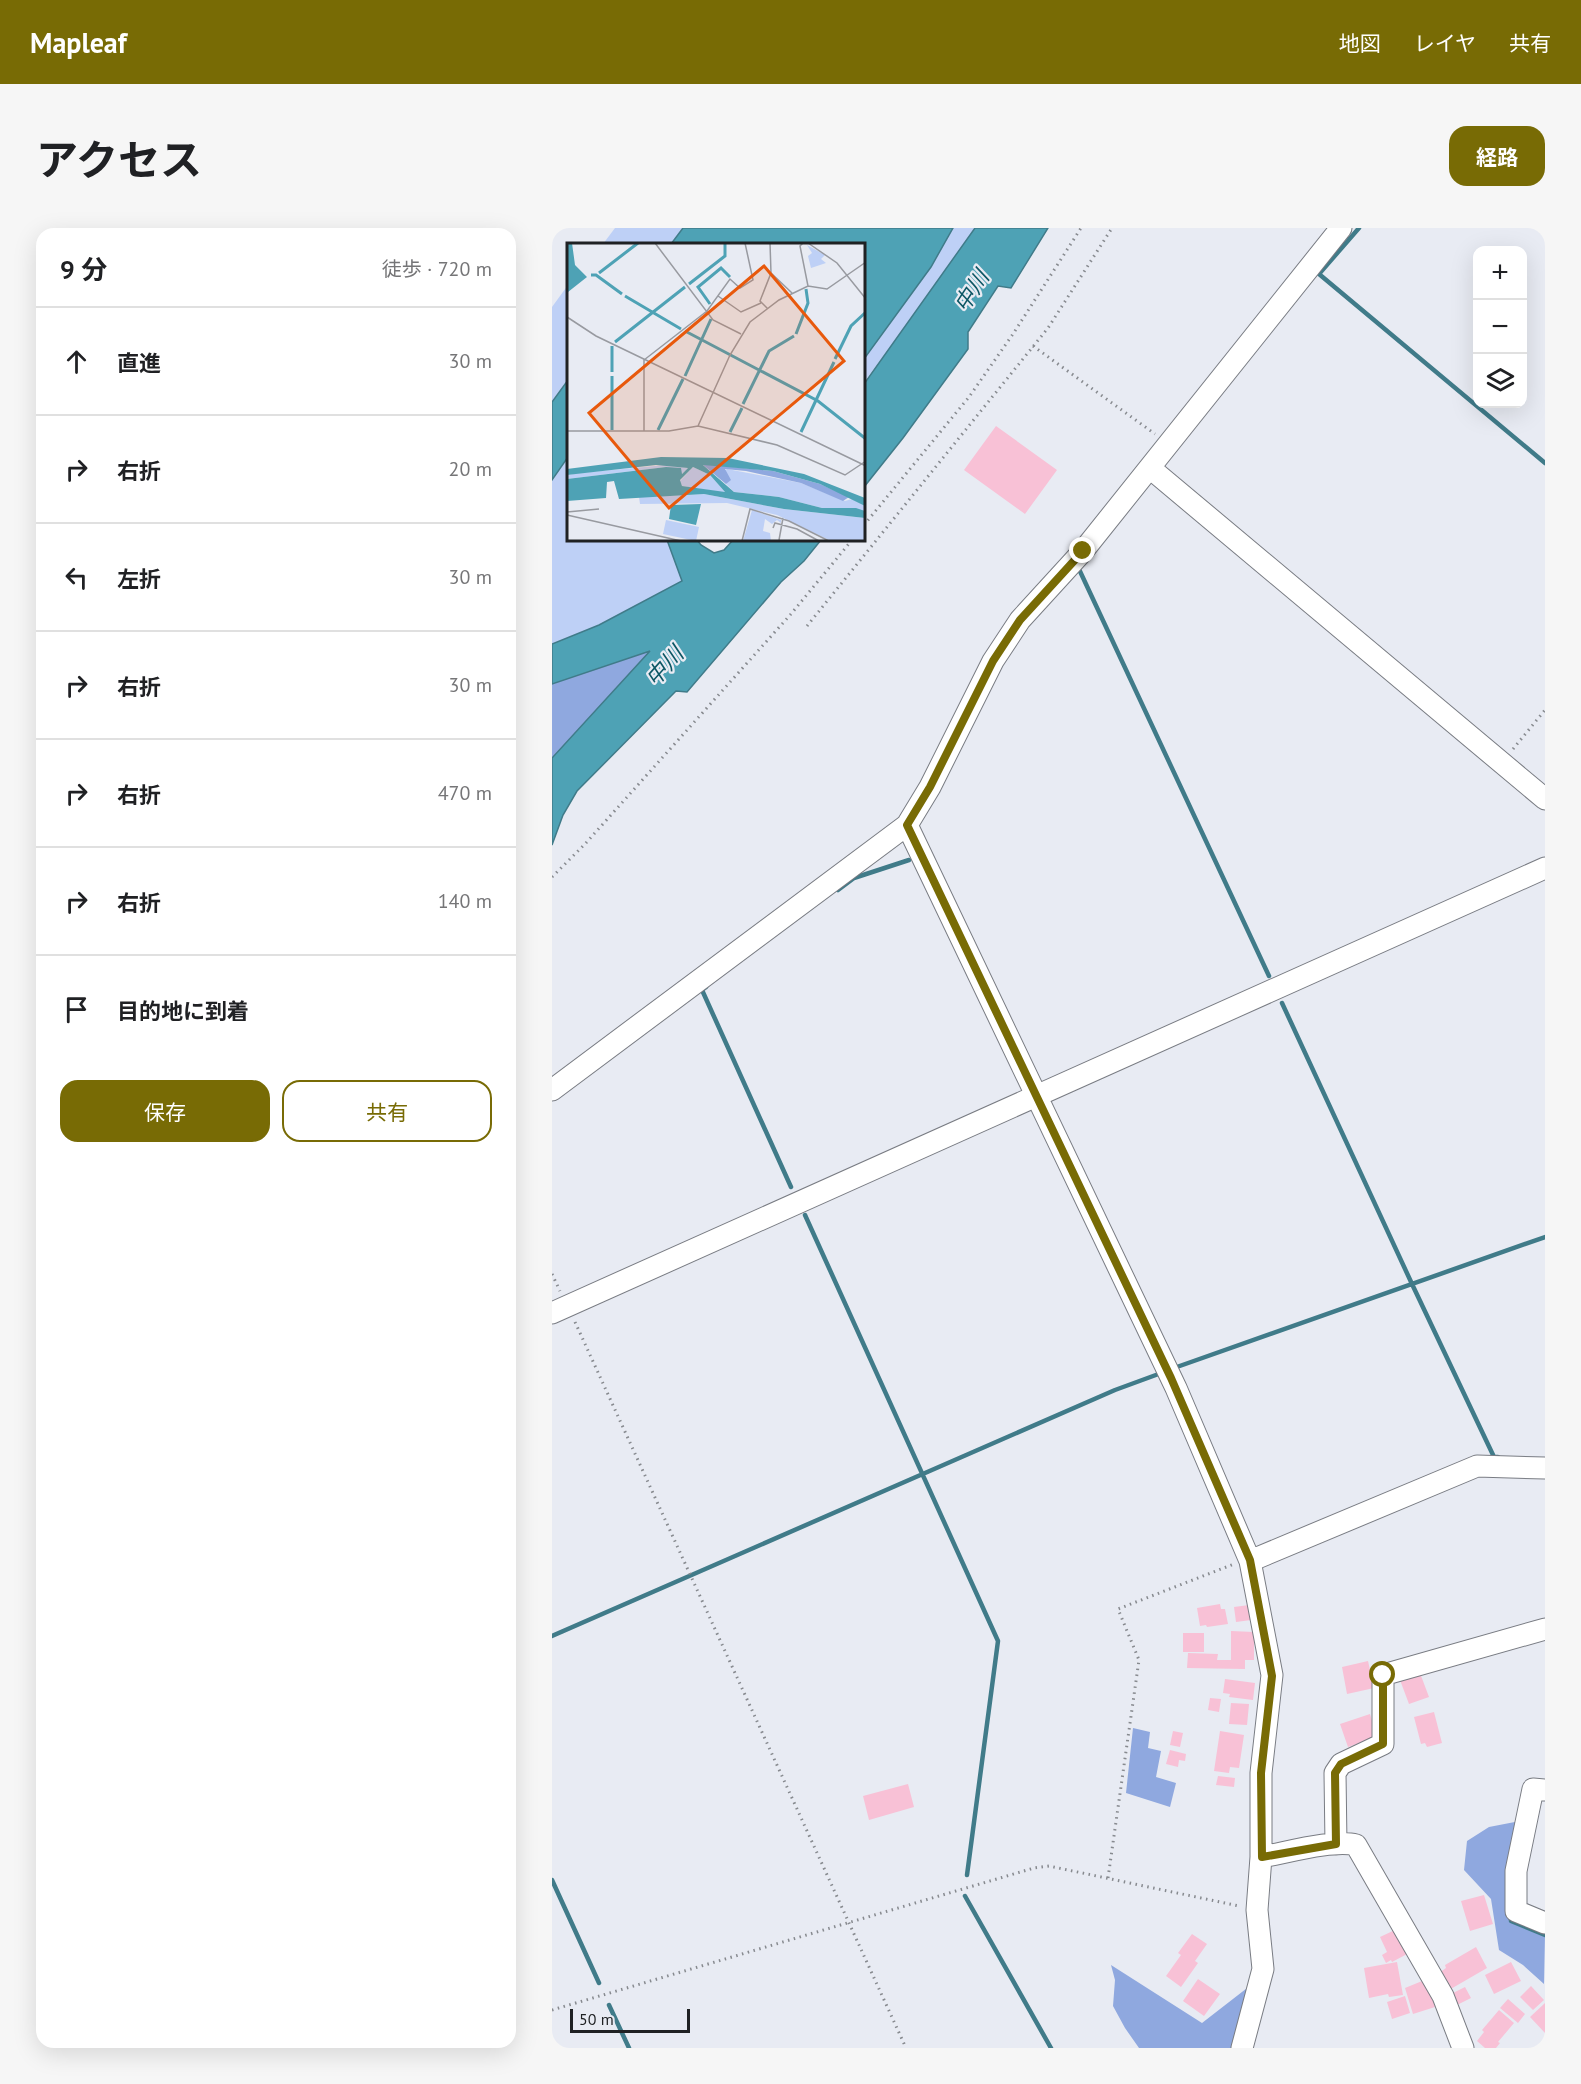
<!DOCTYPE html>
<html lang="ja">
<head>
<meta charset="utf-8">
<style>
  body { margin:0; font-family:"PT Sans","Noto Sans JP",sans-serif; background:#f6f6f6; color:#202124 }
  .controls { position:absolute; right:18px; top:18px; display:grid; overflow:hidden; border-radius:12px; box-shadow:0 6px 24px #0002 }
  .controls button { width:54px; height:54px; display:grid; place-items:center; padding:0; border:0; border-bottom:2px solid #e0e0e0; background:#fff; color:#202124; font:30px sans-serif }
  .scale { position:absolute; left:18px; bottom:15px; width:120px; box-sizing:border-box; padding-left:6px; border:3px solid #1f2123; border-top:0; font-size:16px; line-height:21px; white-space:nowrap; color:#1f2123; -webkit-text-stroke:4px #e8ebf3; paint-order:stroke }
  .stop { position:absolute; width:18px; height:18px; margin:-14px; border:4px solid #786b05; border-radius:50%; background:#fff }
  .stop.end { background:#786b05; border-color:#fff; box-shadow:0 2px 6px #0008 }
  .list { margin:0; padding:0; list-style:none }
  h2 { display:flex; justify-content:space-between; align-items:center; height:78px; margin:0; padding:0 24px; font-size:26px }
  h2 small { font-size:20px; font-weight:400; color:#757577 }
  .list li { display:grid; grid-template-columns:39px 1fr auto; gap:18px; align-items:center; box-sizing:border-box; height:108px; padding:0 24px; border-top:2px solid #e0e0e0 }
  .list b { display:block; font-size:22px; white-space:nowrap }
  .list em { font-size:20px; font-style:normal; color:#757577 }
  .actions { display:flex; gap:12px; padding:18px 24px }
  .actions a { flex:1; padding:14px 0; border:2px solid #786b05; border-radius:18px; text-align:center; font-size:21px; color:#786b05 }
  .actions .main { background:#786b05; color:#fff }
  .icon { flex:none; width:33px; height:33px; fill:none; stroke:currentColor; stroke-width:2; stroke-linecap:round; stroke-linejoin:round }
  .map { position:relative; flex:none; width:993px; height:1820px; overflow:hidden; border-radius:18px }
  header { display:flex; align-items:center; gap:36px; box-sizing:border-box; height:84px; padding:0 30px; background:#786b05; color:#fff }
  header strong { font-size:28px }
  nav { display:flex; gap:33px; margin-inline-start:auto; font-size:21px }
  .intro { display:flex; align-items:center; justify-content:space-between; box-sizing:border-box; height:144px; padding:0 36px }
  h1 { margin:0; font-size:42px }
  .button { padding:15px 27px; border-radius:18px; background:#786b05; color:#fff; font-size:21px; font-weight:700 }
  main { display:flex; gap:36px; padding:0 36px }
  aside { flex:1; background:#fff; border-radius:18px; box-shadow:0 6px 24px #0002 }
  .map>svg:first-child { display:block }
</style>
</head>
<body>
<header>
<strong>Mapleaf</strong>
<nav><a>地図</a><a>レイヤ</a><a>共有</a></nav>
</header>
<div class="intro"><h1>アクセス</h1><a class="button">経路</a></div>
<main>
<aside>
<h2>9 分<small>徒歩 · 720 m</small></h2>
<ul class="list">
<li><svg class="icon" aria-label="ahead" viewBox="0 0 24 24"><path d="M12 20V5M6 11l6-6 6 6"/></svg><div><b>直進</b></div><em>30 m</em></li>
<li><svg class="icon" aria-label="right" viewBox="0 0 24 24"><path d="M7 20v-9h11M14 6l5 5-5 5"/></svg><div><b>右折</b></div><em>20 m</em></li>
<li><svg class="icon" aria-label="left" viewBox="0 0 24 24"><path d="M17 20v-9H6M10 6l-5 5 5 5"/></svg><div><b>左折</b></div><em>30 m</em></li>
<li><svg class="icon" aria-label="right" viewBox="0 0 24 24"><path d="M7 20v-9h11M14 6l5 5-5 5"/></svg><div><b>右折</b></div><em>30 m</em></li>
<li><svg class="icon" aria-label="right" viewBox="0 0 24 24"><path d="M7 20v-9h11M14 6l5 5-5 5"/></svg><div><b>右折</b></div><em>470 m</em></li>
<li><svg class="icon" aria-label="right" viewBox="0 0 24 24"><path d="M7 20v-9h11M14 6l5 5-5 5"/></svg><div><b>右折</b></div><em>140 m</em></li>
<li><svg class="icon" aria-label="arrive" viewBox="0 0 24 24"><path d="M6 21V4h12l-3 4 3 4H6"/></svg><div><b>目的地に到着</b></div></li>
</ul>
<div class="actions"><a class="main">保存</a><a>共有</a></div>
</aside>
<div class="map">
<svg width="993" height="1820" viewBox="0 0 993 1820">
  <rect width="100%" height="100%" fill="#e8ebf3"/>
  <path fill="#bed0f6" d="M63,0H131L119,16H51Z
    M401,0H423L367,81L312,154V131L379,39Z
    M16,57V152L0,173V79Z
    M16,229V312H115L131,353L47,397L0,416V252Z"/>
  <path fill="#8fa8df" d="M99,422L4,526L0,530V456Z
    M581,1500L598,1504L596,1520L609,1523L604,1549L624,1555L618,1579L574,1565Z
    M968,1593L957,1652L959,1693L993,1707L992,1756L971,1737L947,1722L939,1671L912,1642L915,1613L937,1599Z
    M559,1737L650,1795L699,1757L684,1820H587L573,1800L561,1778L563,1752Z"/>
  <path fill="#4ea2b5" stroke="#407b89" stroke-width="1.5" d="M131,0H401L379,39L312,131V16H119Z
    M423,0H496L459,60L446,58L416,104V121L351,210L312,259V156Z
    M16,152V229L0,252V174Z
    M115,312H145L149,317L162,325L172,322L181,312H269L252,333L229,354L135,464L124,463L25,563L11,587L0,617V530L98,423L0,456V416L47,397L130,353Z"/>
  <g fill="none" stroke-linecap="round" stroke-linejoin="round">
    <path stroke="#407b89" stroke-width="4.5" d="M807,0L767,46L993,235
      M528,337L526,339L717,748
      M286,662L302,650L357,632
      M154,759L150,762L239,959
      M730,775L860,1056L942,1229H946
      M253,987L446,1413L415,1647
      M622,1140L993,1009
      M0,1408L563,1162L612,1144
      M0,1652L47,1755
      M413,1668L499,1820
      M959,1688V1693L993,1707
      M57,1777L77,1820"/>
  </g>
  <path fill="#f8c1d6" d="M444,198L505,242L473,286L412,242Z
    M668,1376L669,1381H673L676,1396L655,1399L654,1397L648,1398L645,1380Z
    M697,1377L699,1392L684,1394L682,1379Z
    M679,1403L702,1404V1432H693V1441L635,1440L636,1425L666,1426L665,1432H679Z
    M631,1405H652V1424H631Z
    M816,1433L822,1460L795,1466L790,1439Z
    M868,1445L877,1469L857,1476L848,1452Z
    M673,1451L703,1455L701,1472L677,1469L678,1466L671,1465Z
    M658,1470L669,1471L667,1484L656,1482Z
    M679,1475L697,1476L695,1497L677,1496Z
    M882,1484L890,1515L875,1519L873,1515L869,1516L862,1489Z
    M818,1486L825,1509L796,1519L788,1496Z
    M621,1503L631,1505L628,1519L618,1517Z
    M668,1503L692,1507L687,1540L678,1539L677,1545L662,1543Z
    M618,1522L634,1526L633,1533L627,1532L626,1539L614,1536Z
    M666,1548L683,1550L682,1559L664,1557Z
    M356,1556L362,1579L317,1592L311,1568Z
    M932,1667L941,1696L918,1703L909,1673Z
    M845,1701L857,1725L840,1734L839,1732L834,1735L830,1727L835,1724L828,1709Z
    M640,1706L655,1716L643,1733L646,1735L629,1759L614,1748L629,1727L626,1725Z
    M924,1719L935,1740L897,1762L887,1745L894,1740L893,1737Z
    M845,1734L851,1767L837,1769L836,1766L817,1770L812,1740Z
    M959,1734L969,1753L942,1766L933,1747Z
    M646,1751L668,1766L652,1788L631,1773Z
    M875,1751L883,1779L861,1786L853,1760Z
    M979,1758L992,1772L981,1782L968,1769Z
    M913,1759L919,1770L903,1778L897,1767Z
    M853,1768L858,1785L840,1791L835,1774Z
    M956,1771L973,1786L966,1795L948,1780Z
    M993,1775V1805L978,1789Z
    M947,1782L962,1795L946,1814L948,1815L944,1820H933L925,1813L932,1804L930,1802Z"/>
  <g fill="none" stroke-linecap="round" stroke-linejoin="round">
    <g stroke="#797c83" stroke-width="23">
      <path id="minor" d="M598,240L993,571
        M355,597L624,1160L698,1333L720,1447L709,1545V1629L705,1682L711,1741L690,1820
        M0,862L355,597L378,559L441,433L468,392L531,323L789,0
        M0,1085L993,640
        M698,1333L925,1238L993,1240
        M993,1562L981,1561L964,1643V1683L993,1695
        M784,1616L783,1545L789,1536L831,1516V1447L993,1401
        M709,1629C733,1625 782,1611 804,1617L891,1768L911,1820"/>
    </g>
    <path stroke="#878a8f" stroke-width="3" stroke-dasharray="1.5 4.5" stroke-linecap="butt" d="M481,118L603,206
      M312,297L417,169L461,106L529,0
      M255,398L496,100L560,0
      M961,521L993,482
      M0,649L33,616L239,386L300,312
      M0,1046L8,1063
      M23,1094L354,1820
      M556,1650L587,1432L566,1381L682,1336
      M0,1782L482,1640L497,1638L687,1678"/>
    <use href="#minor" stroke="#fff" stroke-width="21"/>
  </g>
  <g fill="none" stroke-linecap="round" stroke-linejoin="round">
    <path stroke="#786b05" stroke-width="8" d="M531,323L468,392L441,433L378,559L355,597L619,1150L698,1332L720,1448L709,1545L710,1629L784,1616L783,1545L789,1536L831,1516V1447"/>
  </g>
  <g text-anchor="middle" stroke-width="4.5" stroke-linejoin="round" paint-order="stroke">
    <g font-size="22" font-style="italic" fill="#0c5664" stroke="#e8ebf3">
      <text transform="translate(419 63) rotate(-57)" y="8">中川</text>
      <text transform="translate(112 438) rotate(-48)" y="8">中川</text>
    </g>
  </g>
  <g transform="translate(15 15)">
    <rect width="298" height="298" fill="#e8ebf3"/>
    <path d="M240,2L258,12L254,16L259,20L244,25L241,13L245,10ZM99,222L121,225L115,231L99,224L0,236V232L12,230ZM126,224L143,232L159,250L115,243L113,238ZM160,226L234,240L278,258L285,256L298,263V268L255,265L212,254L167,249L159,241L162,235L157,228ZM137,251L217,266L298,275V298H264L210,272L160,260L73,261L72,254ZM185,267L214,277V280L210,277L205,281L198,276L196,288L203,290L204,298H176ZM99,277L132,284L129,298L96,291Z" fill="#bed0f6"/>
    <path d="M135,221L206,228L253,241L282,254L276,258L234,240L179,228L158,226L164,237L159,241Z" fill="#8fa8df"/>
    <path d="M5,0L8,22L20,34L1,49L0,1ZM94,214L161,215L237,231L298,255V263L253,241L206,228L136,222L167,249L212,254L255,265H289L298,268V275L217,266L137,251L52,256L47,238L40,239L39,255L0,258V236L99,224L114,225L115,231L121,225L89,222L0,232V226ZM126,224L143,232L158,249L115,243L113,237ZM134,261L129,282L102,276L104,262Z" fill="#4ea2b5" fill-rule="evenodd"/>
    <path fill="none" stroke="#4ea2b5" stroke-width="3" d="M32,30L71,0M24,32H29L55,51M122,41L158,13V0M58,53L114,86M143,61L131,44L154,25L163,34M118,88L251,158L299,196M229,91L241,60L239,46M48,99L118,44M45,103V129M268,116L284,83L299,69M45,133V187M118,133L144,76M176,161L202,108L227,93M91,187L116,136M163,189L175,165M234,189L267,119"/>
    <path fill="none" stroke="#989aa0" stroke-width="1.5" d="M88,0L146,77L174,91M236,0L233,3L241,43M241,0L270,20L299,56M204,30L225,50M151,53L174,69L194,60M201,66L193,58L204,30L203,0M0,74L29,93L299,223M131,183L163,112L183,79L212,57L241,43L260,46L299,19M0,188H102L131,183L210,202L278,232L299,218M77,188V117L140,68L163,36L173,45L186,37L178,0M0,269L32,266M0,272L114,298M206,285L208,280L230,286L252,298M212,297L216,275M175,298L183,266L222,278L262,298"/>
    <path fill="#e8590c" fill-opacity="0.15" stroke="#e8590c" stroke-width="3" d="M197,23L277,118L102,265L22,170Z"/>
    <rect width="298" height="298" fill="none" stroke="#1f2123" stroke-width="3"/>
  </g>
</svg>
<div class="controls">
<button>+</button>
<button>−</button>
<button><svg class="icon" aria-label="layers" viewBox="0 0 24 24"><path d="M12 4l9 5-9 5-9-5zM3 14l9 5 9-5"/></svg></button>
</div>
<div class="scale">50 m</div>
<div class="stop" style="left:831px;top:1447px"></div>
<div class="stop end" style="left:531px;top:323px"></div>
</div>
</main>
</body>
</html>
